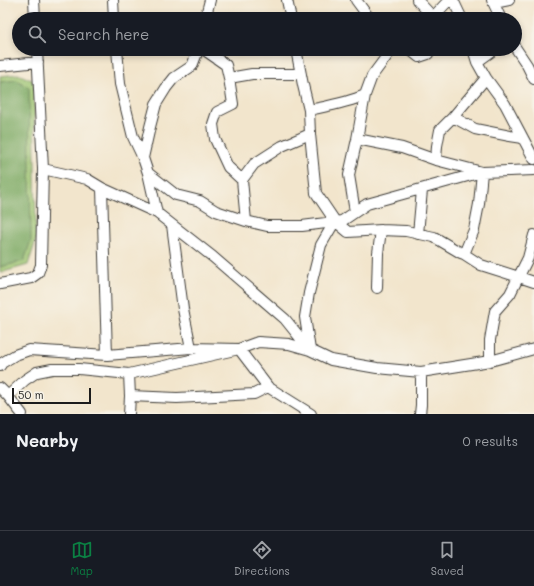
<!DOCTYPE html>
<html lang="en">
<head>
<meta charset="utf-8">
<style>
  body { margin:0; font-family:Mali,sans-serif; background:#20242c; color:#f1f3f6 }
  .scale { position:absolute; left:12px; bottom:10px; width:79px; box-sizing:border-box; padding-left:4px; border:2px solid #1c1c1c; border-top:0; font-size:11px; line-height:14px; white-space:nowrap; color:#1c1c1c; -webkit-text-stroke:3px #f7f3e8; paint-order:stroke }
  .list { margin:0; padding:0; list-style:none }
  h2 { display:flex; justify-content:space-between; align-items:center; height:52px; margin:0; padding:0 16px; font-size:17px }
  h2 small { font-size:13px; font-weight:400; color:#9ea1a6 }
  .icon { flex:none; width:22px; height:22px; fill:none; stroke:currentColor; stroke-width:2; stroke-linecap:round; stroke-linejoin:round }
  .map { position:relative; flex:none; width:534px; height:414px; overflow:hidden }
  .search { position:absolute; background:#171b24; box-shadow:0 2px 6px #0003; left:12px; right:12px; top:12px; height:44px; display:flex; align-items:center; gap:10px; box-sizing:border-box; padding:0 14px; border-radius:22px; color:#9ea1a6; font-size:15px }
  .sheet { height:116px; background:#171b24 }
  nav { display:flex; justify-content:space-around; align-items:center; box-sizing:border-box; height:56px; border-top:1px solid #363941; background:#171b24; font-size:11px; color:#9ea1a6 }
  nav a { display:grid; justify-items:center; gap:2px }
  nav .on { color:#0b8043 }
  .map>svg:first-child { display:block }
</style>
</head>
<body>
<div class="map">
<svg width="534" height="414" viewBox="0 0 534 414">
  <rect width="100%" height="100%" fill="#f7f3e8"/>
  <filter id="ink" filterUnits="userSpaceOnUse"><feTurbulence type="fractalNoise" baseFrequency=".025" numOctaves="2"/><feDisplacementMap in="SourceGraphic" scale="8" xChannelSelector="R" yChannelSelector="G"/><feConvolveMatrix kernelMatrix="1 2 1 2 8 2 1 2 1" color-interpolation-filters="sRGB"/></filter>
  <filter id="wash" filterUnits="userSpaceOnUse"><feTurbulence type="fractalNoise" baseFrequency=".012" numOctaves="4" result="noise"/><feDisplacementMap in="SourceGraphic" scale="16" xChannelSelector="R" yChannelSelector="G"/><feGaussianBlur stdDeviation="0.9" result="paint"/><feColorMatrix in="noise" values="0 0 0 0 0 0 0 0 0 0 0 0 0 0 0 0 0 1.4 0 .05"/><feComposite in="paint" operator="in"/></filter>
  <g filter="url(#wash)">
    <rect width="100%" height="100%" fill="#f2e5cc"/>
    <path fill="#9bc36f" stroke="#5c7046" d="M18,74L34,81L36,240L28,265L0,273V76Z"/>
    <path fill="#7ca962" stroke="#4c623f" d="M17,80L29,88L31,240L24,261L0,267V82Z"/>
  </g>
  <g filter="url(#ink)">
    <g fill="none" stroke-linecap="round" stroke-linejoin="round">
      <g stroke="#3c3a36" stroke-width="12">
        <path id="minor" d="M34,0L35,19
          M113,0L114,19
          M287,0L291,19
          M356,0L370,19
          M417,0L433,17L431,19
          M453,0L462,19
          M492,0L501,19
          M494,3L509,0
          M205,19L210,0
          M433,19V17L449,0
          M515,47L527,65L534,79
          M37,49L43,169L87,179L102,188L157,213L213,257L285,319L310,350L331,360L377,368L421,372
          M117,49L120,84L133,137L143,158L148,173L157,213
          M203,49L226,65L229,78L233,104L217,112L213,124L215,139L228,167L242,180
          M296,49L303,85L309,110L310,134L316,193L335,221
          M409,49L419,57L428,54L430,49
          M473,49L477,62L486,78L505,104L534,159
          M477,62L495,49
          M0,66L38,62
          M229,78L252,74H301
          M309,110C328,106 347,103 365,95
          M453,117L475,129L510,136L523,138
          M357,139L402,148L436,160L482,172L479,204L474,230L464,254
          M143,158L150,127L156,104L166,88L174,78L192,66L197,53L199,49
          M436,160L437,146L440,130L453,117L486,78
          M148,173L176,195L200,201L216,211L246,221L267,226H302L342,221L367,204L482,172L534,170
          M102,188L107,355
          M355,212L349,175L357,139L365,95L372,76L392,49
          M246,221L242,180L254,164L282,146L310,134
          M172,225L183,309L191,348
          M418,234L422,190
          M0,284L31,278L38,273L41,265L43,169
          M377,288L378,253L381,230
          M490,361V340L495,311L510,294L528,258L534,235
          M0,366L2,363L15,355L29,350L107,355L191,348L239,349L258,342L289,344L310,350L305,317L309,293L321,245L335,221L348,232L381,230L406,231L434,237L461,253L464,254L481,265L519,277L534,282
          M129,374L239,349L268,387L311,414
          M0,388L8,396L22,414
          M8,396L25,380L37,372L52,369H79L129,374L130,396L129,414
          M130,396L177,398L254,394L268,387
          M420,414L421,405V372L490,361L534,349"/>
      </g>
      <use href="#minor" stroke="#fff" stroke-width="10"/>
    </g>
  </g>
</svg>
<div class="scale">50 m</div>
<div class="search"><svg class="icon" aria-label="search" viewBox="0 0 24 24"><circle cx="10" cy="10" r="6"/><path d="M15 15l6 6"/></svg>Search here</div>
</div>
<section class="sheet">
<h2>Nearby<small>0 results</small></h2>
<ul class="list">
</ul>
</section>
<nav>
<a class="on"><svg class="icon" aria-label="map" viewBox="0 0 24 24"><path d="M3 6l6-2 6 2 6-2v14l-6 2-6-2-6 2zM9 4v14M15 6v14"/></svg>Map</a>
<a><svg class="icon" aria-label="directions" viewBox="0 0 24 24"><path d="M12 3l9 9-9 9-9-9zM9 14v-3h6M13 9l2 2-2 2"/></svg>Directions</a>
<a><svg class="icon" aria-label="saved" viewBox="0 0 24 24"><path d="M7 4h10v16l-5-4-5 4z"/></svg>Saved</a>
</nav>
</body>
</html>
